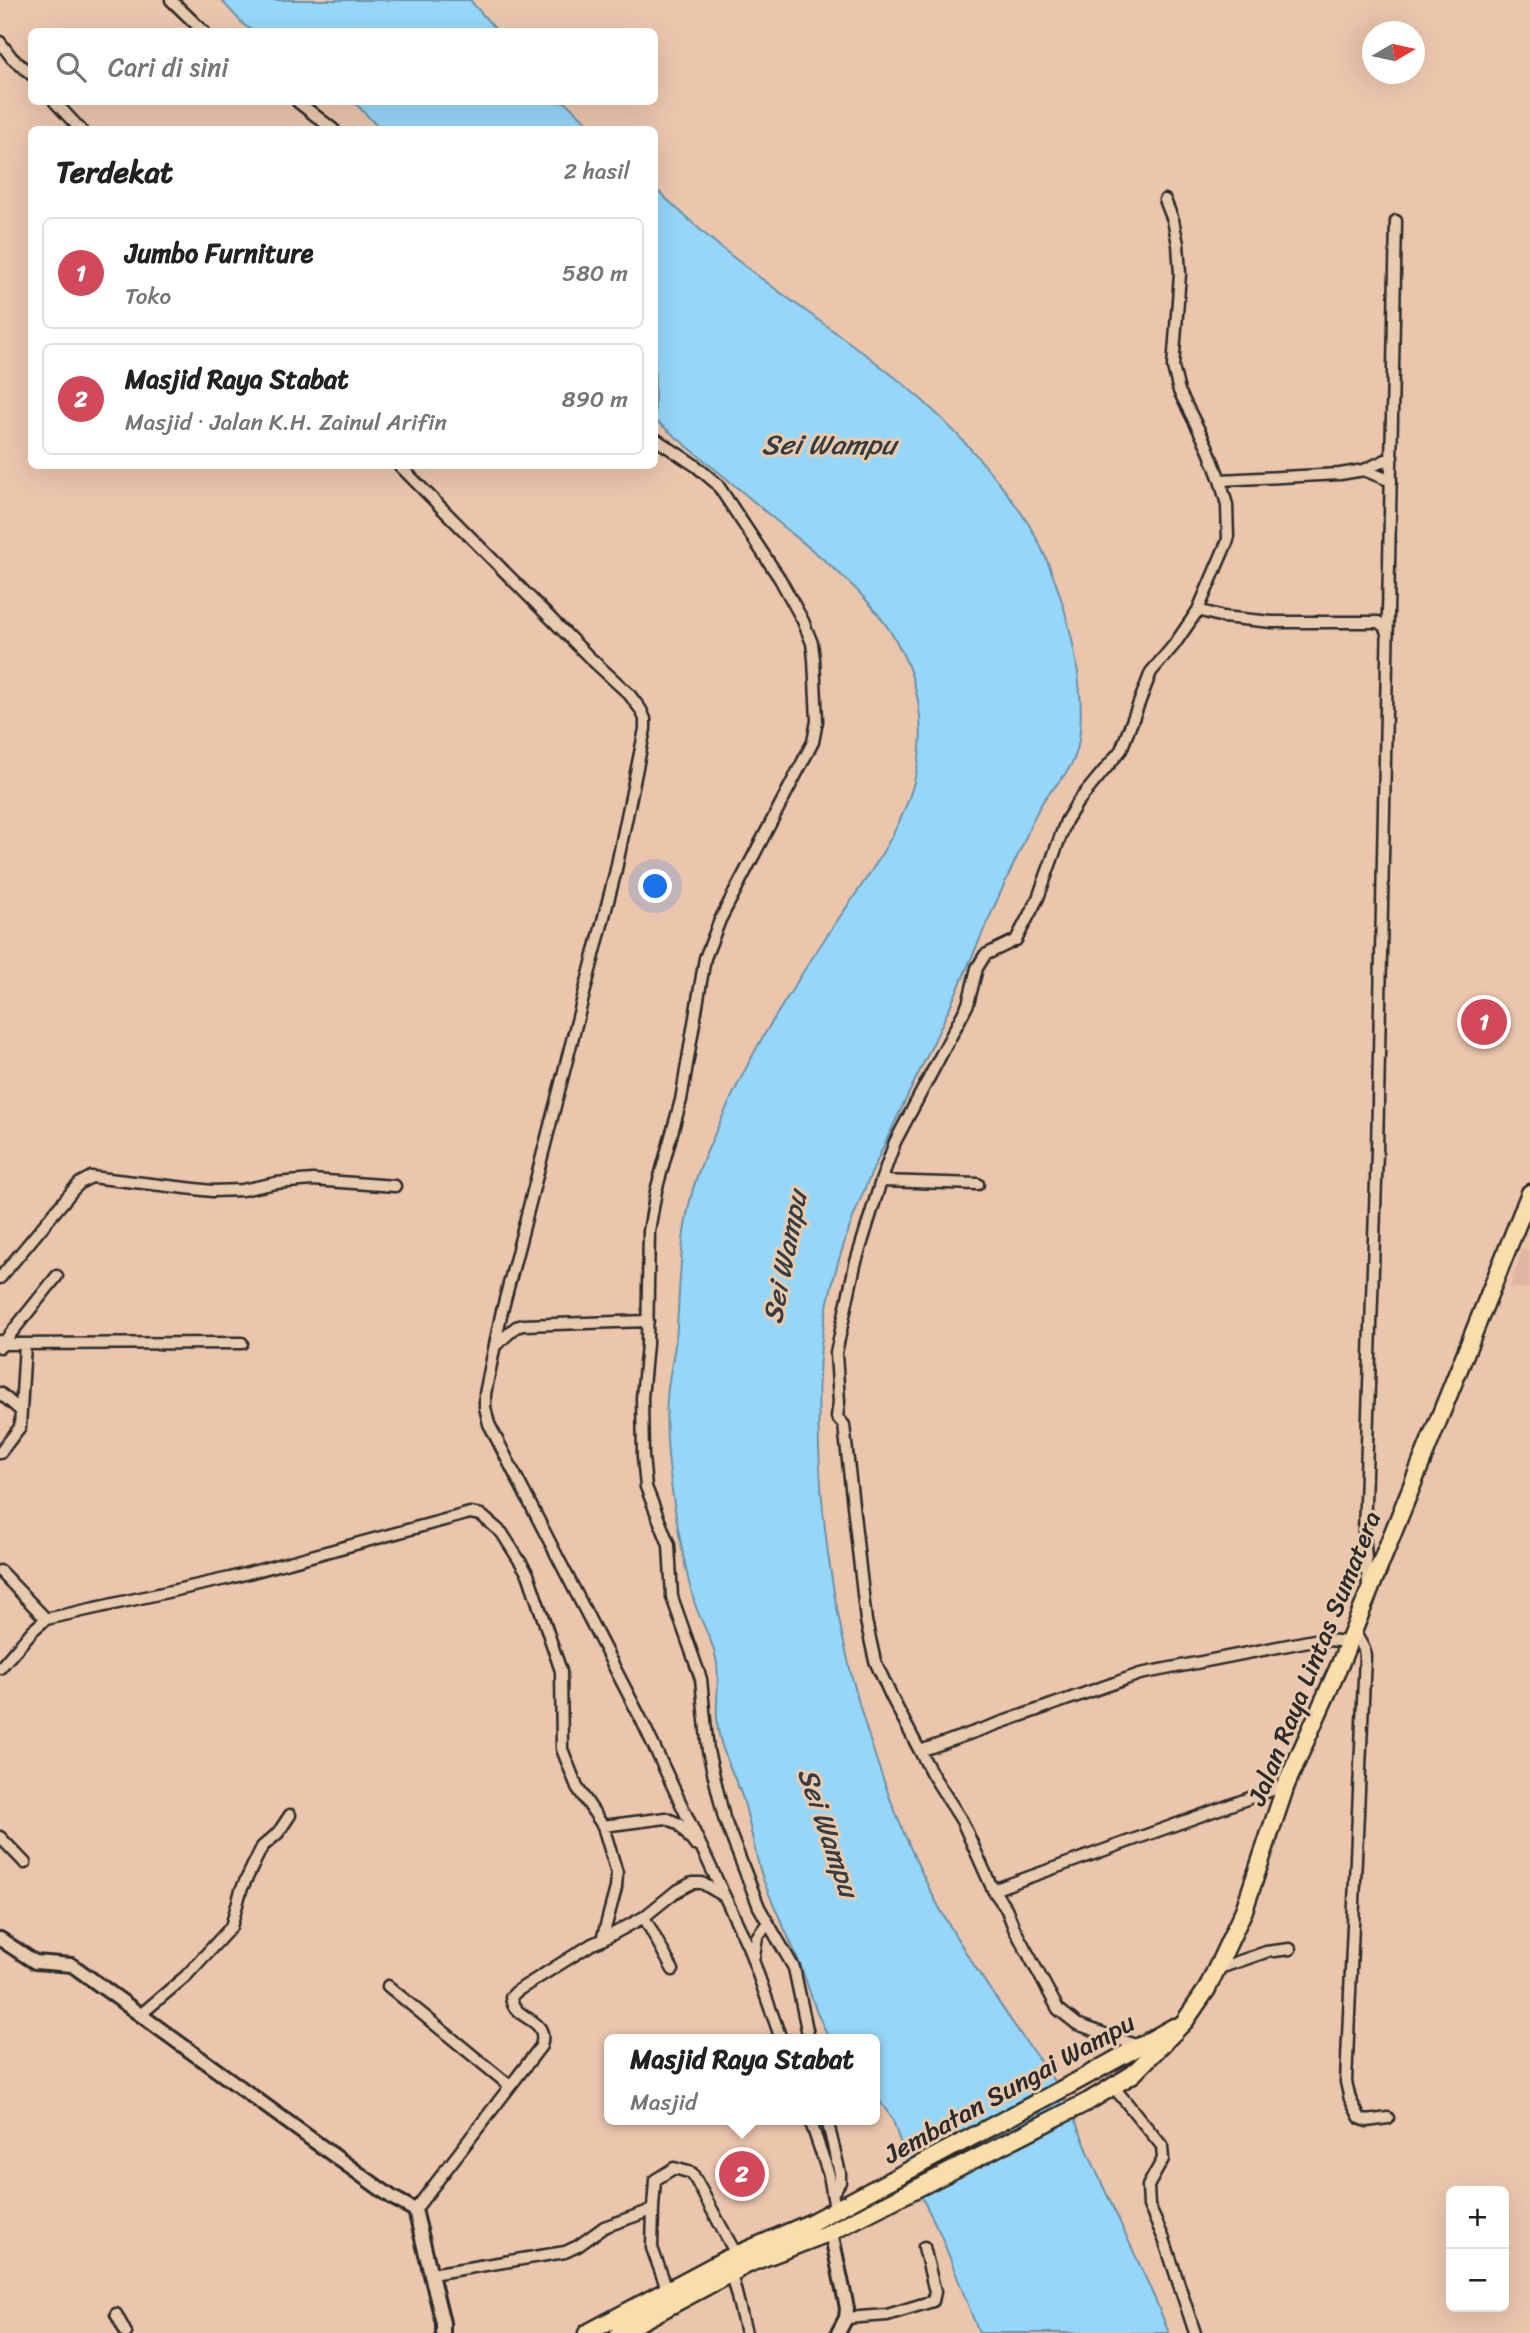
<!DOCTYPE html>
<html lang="id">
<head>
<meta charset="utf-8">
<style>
  body { margin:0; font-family:Sriracha,sans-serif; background:#f6f6f6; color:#222 }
  .controls { position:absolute; right:21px; bottom:21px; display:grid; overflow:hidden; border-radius:10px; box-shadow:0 7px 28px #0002 }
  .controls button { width:63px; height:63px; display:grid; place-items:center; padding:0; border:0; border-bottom:2px solid #e0e0e0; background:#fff; color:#222; font:35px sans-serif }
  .compass { position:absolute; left:1362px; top:21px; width:63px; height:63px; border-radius:50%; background:#fff; box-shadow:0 7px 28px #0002; rotate:81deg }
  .you { position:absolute; left:656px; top:887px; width:24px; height:24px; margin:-18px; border:5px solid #fff; border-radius:50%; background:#1a73e8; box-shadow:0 0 0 10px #1a73e833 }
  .badge { display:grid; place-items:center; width:46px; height:46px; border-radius:50%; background:#d1495b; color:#fff; font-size:23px; font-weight:700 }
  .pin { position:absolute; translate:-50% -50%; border:4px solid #fff; box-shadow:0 2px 7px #0006 }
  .popup { position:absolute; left:604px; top:2034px; width:276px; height:91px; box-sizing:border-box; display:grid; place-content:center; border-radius:10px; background:#fff; filter:drop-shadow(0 2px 5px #0005); font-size:23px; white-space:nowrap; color:#767676 }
  .popup b { font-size:26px; color:#222 }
  .popup::after { content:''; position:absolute; left:50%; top:100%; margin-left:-14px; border:14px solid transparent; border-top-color:#fff }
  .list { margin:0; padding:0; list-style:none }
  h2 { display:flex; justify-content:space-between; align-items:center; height:91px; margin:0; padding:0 28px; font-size:30px }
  h2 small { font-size:23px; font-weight:400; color:#767676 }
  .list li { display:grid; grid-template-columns:46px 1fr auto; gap:21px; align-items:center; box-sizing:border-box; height:112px; margin:0 14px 14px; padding:0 14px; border:2px solid #e0e0e0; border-radius:10px }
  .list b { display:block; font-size:26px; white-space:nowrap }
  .list p { margin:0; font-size:23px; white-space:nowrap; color:#767676 }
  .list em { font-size:23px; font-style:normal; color:#767676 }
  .icon { flex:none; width:38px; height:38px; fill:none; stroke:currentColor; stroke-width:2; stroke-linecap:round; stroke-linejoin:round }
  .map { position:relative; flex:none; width:1530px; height:2333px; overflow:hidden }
  .search { position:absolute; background:#fff; box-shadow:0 7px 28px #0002; left:28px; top:28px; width:630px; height:77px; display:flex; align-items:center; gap:18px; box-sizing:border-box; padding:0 24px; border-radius:10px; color:#767676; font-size:26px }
  .panel { position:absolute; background:#fff; box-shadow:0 7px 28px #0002; left:28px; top:126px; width:630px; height:343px; border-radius:10px }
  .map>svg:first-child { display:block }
</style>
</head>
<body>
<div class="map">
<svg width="1530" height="2333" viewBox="0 0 1530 2333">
  <rect width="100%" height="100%" fill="#ecc5ad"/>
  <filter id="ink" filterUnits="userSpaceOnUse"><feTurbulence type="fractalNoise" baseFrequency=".0143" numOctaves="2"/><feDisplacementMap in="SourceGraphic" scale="14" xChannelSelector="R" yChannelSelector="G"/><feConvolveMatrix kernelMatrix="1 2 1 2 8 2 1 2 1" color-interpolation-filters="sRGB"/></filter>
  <g filter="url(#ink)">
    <path fill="#e0b7a4" d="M1522,1249L1530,1251V1288H1510Z"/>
    <path fill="#96d6f8" stroke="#6b92a6" stroke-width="2" d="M221,0H470L497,31H253L244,25Z
      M354,102H565L595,129H380Z
      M654,187C678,210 702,233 728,253C779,294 835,330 887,371C939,411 985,461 1022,514C1060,568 1092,686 1077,750C1072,771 1055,785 1043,801C1032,818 1026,839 1017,857C985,924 958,993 925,1060C886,1141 843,1222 826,1312C817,1356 818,1403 819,1448C824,1597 863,1754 929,1888C955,1940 989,1988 1021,2035C1033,2052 1046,2068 1057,2086C1074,2113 1085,2146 1098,2175C1122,2228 1148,2279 1169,2333H979L940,2233L913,2180L892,2118L875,2095V2039H830C817,2017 811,1995 803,1972C791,1940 775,1911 763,1879C754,1853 751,1825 743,1799C735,1776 722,1754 718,1730C714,1706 721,1682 716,1658C712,1639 702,1624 696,1607C689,1587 685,1565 681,1544C672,1498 664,1446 667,1399C668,1375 676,1351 677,1326C681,1268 680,1211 705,1156C724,1112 745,1066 770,1025C788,997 805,968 824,940C873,867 935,796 918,701C902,612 831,567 767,513C730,481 693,451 655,420Z"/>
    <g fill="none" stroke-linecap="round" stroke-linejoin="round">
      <g stroke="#2b2b2b" stroke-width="15">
        <path id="minor" d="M171,0L204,32
          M0,42L12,58L32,75
          M55,102L81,130
          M298,102L334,130
          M654,438L696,466L717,484L780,579L803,621L812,643L814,659L817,721L813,742L720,920L705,958L681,1100L656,1191L649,1231L647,1344L642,1398L643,1457L646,1487L669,1545L672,1597L701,1679L708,1751L724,1818L759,1907L794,1968L809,2039
          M400,466L589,657L629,694L641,710L645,719V729L615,874L501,1315L485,1394V1407L489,1424L641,1719L748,1946L781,2039
          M1364,470L1392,457
          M1220,480L1340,474L1364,470L1391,481
          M1198,610L1223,617L1272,622H1378L1384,626L1387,633
          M881,1181L895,1142L968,1004L977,968L985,955L1016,940L1038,898L1066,821L1077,803L1121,750L1151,672L1174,645L1198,610L1228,540L1227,505L1220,480L1207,446L1179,391L1173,367L1180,274L1178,244L1173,220L1165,200
          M978,1184L881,1181L855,1265L836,1353L839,1402L837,1417L844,1425L866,1621L875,1661L892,1698L932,1774L962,1821L993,1890L1006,1908L1014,1928L1058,2009L1077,2024L1141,2047
          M0,1278L73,1190L80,1183L91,1177L212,1191L242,1190L276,1183L313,1180L395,1186
          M0,1341L3,1344L242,1343
          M495,1346L516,1327L523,1325L648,1321
          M0,1347L57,1276
          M0,1393L21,1411
          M0,1453L20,1427L25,1344
          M0,1571L46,1619
          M1368,1586L1364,1532L1377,1151L1396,221
          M1353,1629L1364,1649L1365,1656L1346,2082L1350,2099L1360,2118L1367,2121L1388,2118
          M0,1668L33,1630L46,1619L230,1578L470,1513L481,1515L502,1533L528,1574L561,1671L562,1749L577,1787L603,1826L617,1873L616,1888L602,1940L592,1944L517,1991L511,1997C513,2022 550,2016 541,2046L415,2210
          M920,1751L1140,1674L1319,1639L1347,1642
          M603,1826L666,1818L679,1824L695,1845
          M0,1837L25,1863
          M993,1890L1286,1785
          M644,1917L673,1970
          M602,1940L644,1917L675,1892L692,1883H702L724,1896
          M754,1956L757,1937L767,1924
          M1217,1969L1266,1952L1290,1949
          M388,1986L510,2086
          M140,2015L186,1976L231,1927L241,1890L262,1847L278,1833L290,1815
          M1112,2085L1162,2146L1163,2159L1148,2186L1149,2206L1164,2239L1195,2333
          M810,2120L829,2175L835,2209
          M827,2120L840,2173V2182L832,2194
          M653,2208L652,2248L667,2289
          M731,2273L746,2333
          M431,2274L565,2252L578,2246L604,2227L649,2211L653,2208L655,2180L674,2168L692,2173L736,2254
          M116,2314L126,2333
          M846,2318L887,2315L933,2301L935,2292L924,2247"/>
      </g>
      <g stroke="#2b2b2b" stroke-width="18">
        <path id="tertiary" d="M0,1939L35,1962L72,1965L329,2152L393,2198L415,2210L443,2323V2333
          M831,2232L847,2308L846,2318L838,2333"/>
      </g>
      <g stroke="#2b2b2b" stroke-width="21">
        <path id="trunk" d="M587,2333L724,2260L810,2223L1079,2080L1174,2027
          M619,2333L750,2263L831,2232L1089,2101L1133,2074L1185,2021L1207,1989L1244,1910L1286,1785L1340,1664L1530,1193"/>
      </g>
      <use href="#minor" stroke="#e8caae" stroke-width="10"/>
      <use href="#tertiary" stroke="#e8caae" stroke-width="12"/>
      <use href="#trunk" stroke="#f9deab" stroke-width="16"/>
    </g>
  </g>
  <g text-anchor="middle" stroke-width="6" stroke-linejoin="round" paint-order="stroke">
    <g font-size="26" fill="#2b2b2b" stroke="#e8caae">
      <text transform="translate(1314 1658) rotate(-68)" y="9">Jalan Raya Lintas Sumatera</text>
      <text transform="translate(1009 2088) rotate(-29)" y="9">Jembatan Sungai Wampu</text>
    </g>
    <g font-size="28" font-style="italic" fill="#363c40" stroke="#e8caae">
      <text x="829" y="454">Sei Wampu</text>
      <text transform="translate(784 1257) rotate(-79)" y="10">Sei Wampu</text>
      <text transform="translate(829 1832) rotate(71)" y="10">Sei Wampu</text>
    </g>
  </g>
</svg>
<div class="controls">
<button>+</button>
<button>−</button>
</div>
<svg class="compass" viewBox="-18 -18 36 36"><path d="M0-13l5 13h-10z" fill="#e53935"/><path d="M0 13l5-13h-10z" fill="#767676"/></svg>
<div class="you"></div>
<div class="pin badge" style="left:1484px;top:1022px">1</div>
<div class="pin badge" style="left:742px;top:2174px">2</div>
<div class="popup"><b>Masjid Raya Stabat</b>Masjid</div>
<div class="search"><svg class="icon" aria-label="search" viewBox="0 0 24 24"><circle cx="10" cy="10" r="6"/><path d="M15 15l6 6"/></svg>Cari di sini</div>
<section class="panel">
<h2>Terdekat<small>2 hasil</small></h2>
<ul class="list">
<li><span class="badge">1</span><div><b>Jumbo Furniture</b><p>Toko</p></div><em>580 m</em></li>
<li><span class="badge">2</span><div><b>Masjid Raya Stabat</b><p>Masjid · Jalan K.H. Zainul Arifin</p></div><em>890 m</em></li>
</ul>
</section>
</div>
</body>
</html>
